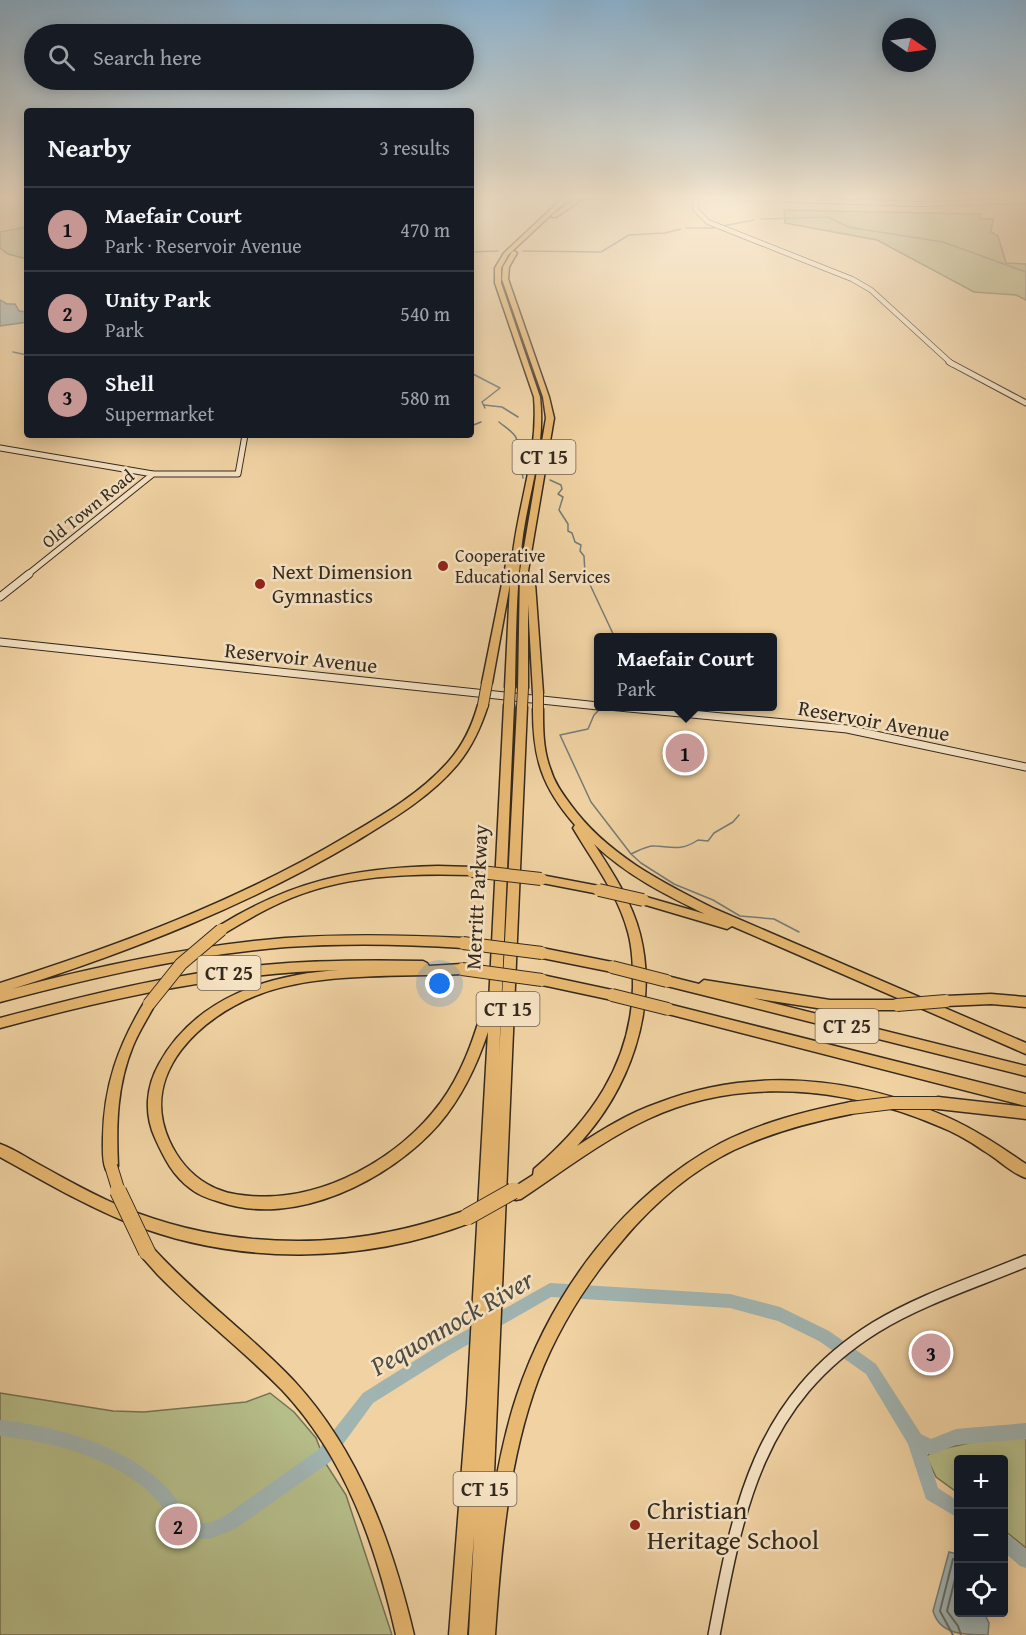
<!DOCTYPE html>
<html lang="en">
<head>
<meta charset="utf-8">
<style>
  body { margin:0; font-family:"Gentium Book Plus",serif; background:#20242c; color:#f1f3f6 }
  .controls { position:absolute; right:18px; bottom:18px; display:grid; overflow:hidden; border-radius:6px; box-shadow:0 3px 15px #0003 }
  .controls button { width:54px; height:54px; display:grid; place-items:center; padding:0; border:0; border-bottom:2px solid #363941; background:#171b24; color:#f1f3f6; font:30px sans-serif }
  .compass { position:absolute; left:882px; top:18px; width:54px; height:54px; border-radius:50%; background:#171b24; box-shadow:0 3px 15px #0003; rotate:103deg }
  .you { position:absolute; left:440px; top:984px; width:21px; height:21px; margin:-15px; border:4px solid #fff; border-radius:50%; background:#1a73e8; box-shadow:0 0 0 9px #1a73e833 }
  .badge { display:grid; place-items:center; width:39px; height:39px; border-radius:50%; background:#c59692; color:#111; font-size:20px; font-weight:700 }
  .pin { position:absolute; translate:-50% -50%; border:3px solid #fff; box-shadow:0 2px 6px #0006 }
  .popup { position:absolute; left:594px; top:633px; width:183px; height:78px; box-sizing:border-box; display:grid; place-content:center; border-radius:6px; background:#171b24; filter:drop-shadow(0 2px 4px #0005); font-size:20px; white-space:nowrap; color:#9ea1a6 }
  .popup b { font-size:22px; color:#f1f3f6 }
  .popup::after { content:''; position:absolute; left:50%; top:100%; margin-left:-12px; border:12px solid transparent; border-top-color:#171b24 }
  .list { margin:0; padding:0; list-style:none }
  h2 { display:flex; justify-content:space-between; align-items:center; height:78px; margin:0; padding:0 24px; font-size:26px }
  h2 small { font-size:20px; font-weight:400; color:#9ea1a6 }
  .list li { display:grid; grid-template-columns:39px 1fr auto; gap:18px; align-items:center; box-sizing:border-box; height:84px; padding:0 24px; border-top:2px solid #363941 }
  .list b { display:block; font-size:22px; white-space:nowrap }
  .list p { margin:0; font-size:20px; white-space:nowrap; color:#9ea1a6 }
  .list em { font-size:20px; font-style:normal; color:#9ea1a6 }
  .icon { flex:none; width:33px; height:33px; fill:none; stroke:currentColor; stroke-width:2; stroke-linecap:round; stroke-linejoin:round }
  .map { position:relative; flex:none; width:1026px; height:1635px; overflow:hidden }
  .search { position:absolute; background:#171b24; box-shadow:0 3px 15px #0003; left:24px; top:24px; width:450px; height:66px; display:flex; align-items:center; gap:15px; box-sizing:border-box; padding:0 21px; border-radius:33px; color:#9ea1a6; font-size:22px }
  .panel { position:absolute; background:#171b24; box-shadow:0 3px 15px #0003; left:24px; top:108px; width:450px; height:330px; border-radius:6px }
  .map>svg:first-child { display:block }
</style>
</head>
<body>
<div class="map">
<svg width="1026" height="1635" viewBox="0 0 1026 1635">
  <rect width="100%" height="100%" fill="#f0d2a3"/>
  <filter id="stains"><feTurbulence type="fractalNoise" baseFrequency=".00333" numOctaves="4"/><feColorMatrix values="0 0 0 0 .2 0 0 0 0 .09 0 0 0 0 .02 0 0 0 .5 -.17"/></filter>
  <radialGradient id="worn" r=".72"><stop offset=".6" stop-color="#630" stop-opacity="0"/><stop offset="1" stop-color="#630" stop-opacity=".3"/></radialGradient>
  <path fill="#b5bd89" stroke="#747354" stroke-width="1.5" d="M784,210L980,214V219H993L991,232L998,236L1006,263L1026,264V300L1016,295L974,292L877,240L785,223Z
    M27,227V259L8,254L0,248V232Z
    M0,1393L113,1411L144,1412L246,1402L270,1393L294,1412L316,1438L326,1464L346,1495L392,1635H0Z
    M1026,1428V1548L1004,1530V1460H958V1493L936,1477L926,1456L936,1450L979,1441Z"/>
  <path fill="#a0b4b2" stroke="#757c77" stroke-width="1.5" d="M0,300L7,304H15L19,311L27,312V322L0,326Z
    M949,1552L958,1554V1612L984,1613L989,1623L988,1635C964,1635 940,1635 933,1611Z"/>
  <g fill="none" stroke-linecap="round" stroke-linejoin="round">
    <path stroke="#6a6e68" stroke-width="2" d="M958,1567L947,1611L958,1626L961,1635
      M953,1635L940,1611L953,1559H958"/>
    <path stroke="#757c77" stroke-width="1.5" d="M760,219L828,217L848,227L943,242L1026,272
      M723,226L754,220
      M686,228H714
      M523,251L601,252L629,235L665,233L681,229
      M471,252L498,251
      M13,352L27,355
      M471,373L500,388L482,402L485,408
      M484,405L502,407L518,417
      M499,422C514,434 522,436 514,456L521,467L523,478
      M471,426L481,422
      M550,480L561,485L562,489L558,494L563,497L559,510L568,524V531L572,533L575,542L581,545L580,551L584,556L585,574L615,638
      M600,709L594,715L588,729L560,735L591,802L631,854L641,863L674,884L713,900L740,916L774,919L799,932
      M631,854C638,851 647,845 655,846C672,847 682,851 698,840L708,841L714,833L733,822L739,815"/>
    <path fill="#a0b4b2" fill-rule="evenodd" d="M550,1283L730,1294L780,1307L829,1331L876,1364L921,1434L931,1439L956,1429L1026,1423V1439L956,1445L931,1455L927,1453L938,1488L958,1501V1518L926,1499L908,1444L866,1374L819,1341L778,1321L730,1308L551,1297L448,1356L373,1403L330,1462L235,1529L209,1539L188,1538L182,1536C172,1523 164,1507 152,1495C115,1458 50,1441 0,1436V1420C53,1425 122,1445 161,1482C174,1493 182,1509 192,1522L209,1523L223,1517L318,1450L363,1393L438,1346Z
      M1004,1534L1010,1536L1026,1549V1568L1020,1566L1004,1552Z"/>
    <g stroke="#34291e" stroke-width="6">
      <path id="secondary-far3" d="M697,198L695,209L708,222L852,279L871,290L952,364
        M741,198L919,204L1026,201"/>
    </g>
    <g stroke="#34291e" stroke-width="7">
      <path id="secondary-far2" d="M949,362L1026,403
        M0,448L153,474H238L245,435
        M27,575L153,474"/>
    </g>
    <g stroke="#34291e" stroke-width="9">
      <path id="secondary-far1" d="M0,597L29,574
        M0,642L598,706
        M608,706L847,729L1026,767"/>
    </g>
    <g stroke="#34291e" stroke-width="14">
      <path id="secondary" d="M714,1635C738,1508 758,1400 876,1327C922,1299 976,1282 1026,1261"/>
    </g>
    <g stroke="#34291e" stroke-width="3">
      <path id="highway" d="M563,198H569L508,255L501,268V283L540,397C546,449 528,493 522,543C516,591 516,639 515,687L510,690L505,687L510,584L492,683L487,686L482,683L506,564L512,562C517,506 539,454 534,397L495,283V268L504,253Z
        M578,198H584L556,217H552V215Z
        M514,251L517,253L509,267L508,279L549,397L554,418L528,571V581H534L535,583L543,693L538,696L533,693L528,604V688L523,691L518,688L520,571L546,418L543,397L502,279L503,267L512,252Z
        M483,702L488,705C481,727 472,747 457,765C429,798 391,820 355,842C247,906 131,951 12,989C102,965 192,946 285,938C344,934 404,935 463,938L467,940L469,943L467,946L463,948C404,944 345,943 286,947C189,955 94,977 0,1002V983C120,945 238,901 347,836C383,815 421,793 449,761C464,744 472,726 478,705Z
        M509,702L514,705L499,1058L517,707L522,704L527,707L493,1497C499,1462 506,1428 517,1395C552,1291 624,1195 721,1143C762,1122 807,1111 851,1102L856,1104L858,1108L856,1112L851,1114C811,1122 772,1132 734,1150C691,1171 653,1204 622,1241C587,1282 557,1330 538,1380C508,1461 501,1550 495,1635H469L474,1535L467,1635H449L467,1403L488,1032C477,1065 462,1097 439,1124C390,1180 295,1228 220,1202C210,1199 200,1196 191,1189C173,1176 164,1158 155,1138C144,1114 146,1087 159,1064C195,998 269,974 340,970C224,973 111,998 0,1028V1018C87,995 174,973 264,965C317,960 370,960 423,961L427,963L429,966L462,964L466,966L468,969L466,972L462,974C399,977 319,972 260,994C201,1016 139,1073 169,1140C177,1158 190,1174 207,1184C220,1192 235,1195 250,1196C322,1202 399,1159 441,1102C462,1073 473,1041 483,1007L485,1003L489,1002L504,705Z
        M538,706L543,709C543,729 543,749 550,768C554,782 562,793 570,804C606,854 661,882 715,909L1026,1043V1054L732,926L727,929L639,903L637,900L639,897L643,896L705,914C666,895 626,875 594,844C612,871 632,902 640,934C659,1009 629,1091 577,1146C603,1129 629,1113 658,1103C753,1066 856,1077 947,1117C976,1130 1001,1147 1026,1164V1178C1011,1173 998,1159 984,1151C970,1141 952,1131 936,1125C845,1087 740,1076 648,1119C603,1140 563,1171 521,1199L516,1200L511,1199L509,1194L511,1189L533,1175L534,1169C591,1120 631,1064 633,987C633,969 633,950 628,932C618,894 593,862 573,828L575,825C542,787 533,759 533,709Z
        M438,866L472,867L476,868L477,871L476,874L472,875C408,873 341,875 282,902C262,911 243,922 225,933H217L215,930L217,927C292,881 352,868 438,866Z
        M541,875L599,886L603,887L605,890L603,893L599,894L537,882L535,879L537,876Z
        M542,948L612,962L616,964L618,967L616,970L612,972L542,958L538,956L536,953L538,950Z
        M542,975L612,990L616,992L618,995L616,998L612,1000L542,985L538,983L536,980L538,977Z
        M667,976L699,984L704,980L830,1000H897L901,1001L903,1005L901,1009L897,1010H830L753,998L1026,1066V1076L667,986L663,984L661,981L663,978Z
        M991,994L1026,997V1007L991,1004L946,1006L942,1004L940,1001L942,998L946,996Z
        M149,999L153,1001L155,1004C148,1018 139,1031 133,1046C117,1085 116,1124 118,1166L116,1170L111,1172L106,1170C102,1161 103,1148 103,1138C104,1085 118,1046 145,1001Z
        M668,1004L1026,1094V1106L668,1014L664,1013L662,1009L664,1005Z
        M938,1097L1026,1107V1119L938,1109L933,1107L932,1103L933,1099Z
        M0,1144C14,1149 27,1158 40,1165C67,1180 94,1195 122,1207C203,1241 301,1250 388,1232C415,1227 441,1219 467,1210L472,1212L474,1217L472,1222C364,1264 238,1266 129,1223C84,1205 42,1180 0,1157Z
        M147,1245L152,1247C196,1296 250,1334 295,1382C360,1453 392,1543 414,1635H396C376,1546 346,1458 282,1390C243,1350 198,1316 158,1275L142,1257L140,1252L142,1247Z"/>
    </g>
    <use href="#secondary-far3" stroke="#f5e2c3" stroke-width="4.5"/>
    <use href="#secondary-far2" stroke="#f5e2c3" stroke-width="5"/>
    <use href="#secondary-far1" stroke="#f5e2c3" stroke-width="7"/>
    <use href="#secondary" stroke="#f5e2c3" stroke-width="11"/>
    <use href="#highway" fill="#e8b972" fill-rule="evenodd"/>
    <g stroke="#34291e" stroke-width="12" stroke-linecap="butt">
      <path id="highway-bridge-far2" d="M538,693V709
        M483,705L487,683
        M509,705L510,687
        M522,707L523,688"/>
    </g>
    <g stroke="#34291e" stroke-width="14" stroke-linecap="butt">
      <path id="highway-bridge-far1" d="M472,871L541,879
        M599,890L643,900
        M463,943L542,953
        M612,967L667,981
        M462,969L542,980
        M612,995L668,1009
        M149,1004L181,964L221,930
        M897,1005L946,1001
        M851,1108L892,1103H938
        M111,1166L119,1192
        M510,1192L516,1189"/>
    </g>
    <g stroke="#34291e" stroke-width="18" stroke-linecap="butt">
      <path id="highway-bridge" d="M118,1191L147,1252
        M467,1217L513,1191"/>
    </g>
    <use href="#highway-bridge-far2" stroke="#e8b972" stroke-width="10"/>
    <use href="#highway-bridge-far1" stroke="#e8b972" stroke-width="12"/>
    <use href="#highway-bridge" stroke="#e8b972" stroke-width="16"/>
  </g>
  <linearGradient id="sky" x2="0" y2="1"><stop stop-color="#8bb4d2"/><stop offset="0.46" stop-color="#f8ebd6"/><stop offset="1" stop-color="#f8ebd6" stop-opacity="0"/></linearGradient>
  <rect width="1026" height="427" fill="url(#sky)"/>
  <g fill="#8f2418" stroke="#f5e2c3" stroke-width="2">
    <circle cx="443" cy="566" r="6"/>
    <circle cx="260" cy="584" r="6"/>
    <circle cx="635" cy="1525" r="6"/>
  </g>
  <g text-anchor="middle" stroke-width="5" stroke-linejoin="round" paint-order="stroke">
    <g font-size="18" fill="#34291e" stroke="#f5e2c3">
      <text transform="translate(88 509) rotate(-39)" y="6">Old Town Road</text>
    </g>
    <g font-size="18" fill="#34291e" stroke="#f5e2c3" text-anchor="start">
      <text x="455" y="562">Cooperative<tspan x="455" dy="21">Educational Services</tspan></text>
    </g>
    <g fill="#f5e2c3" stroke="#6e6050" stroke-width="1.5">
      <rect x="512.5" y="440" width="63" height="34" rx="4.5"/>
      <rect x="197.5" y="956" width="63" height="34" rx="4.5"/>
      <rect x="476.5" y="992" width="63" height="34" rx="4.5"/>
      <rect x="815.5" y="1009" width="63" height="34" rx="4.5"/>
      <rect x="453.5" y="1472" width="63" height="34" rx="4.5"/>
    </g>
    <g font-size="20" font-weight="bold" fill="#34291e">
      <text x="544" y="464">CT 15</text>
      <text x="229" y="980">CT 25</text>
      <text x="508" y="1016">CT 15</text>
      <text x="847" y="1033">CT 25</text>
      <text x="485" y="1496">CT 15</text>
    </g>
    <g font-size="21" fill="#34291e" stroke="#f5e2c3" text-anchor="start">
      <text x="272" y="579">Next Dimension<tspan x="272" dy="24">Gymnastics</tspan></text>
    </g>
    <g font-size="21" fill="#34291e" stroke="#f5e2c3">
      <text transform="translate(301 658) rotate(6)" y="7">Reservoir Avenue</text>
      <text transform="translate(874 721) rotate(10)" y="7">Reservoir Avenue</text>
      <text transform="translate(477 897) rotate(-87)" y="7">Merritt Parkway</text>
    </g>
    <g font-size="26" fill="#34291e" stroke="#f5e2c3" text-anchor="start">
      <text x="647" y="1519">Christian<tspan x="647" dy="30">Heritage School</tspan></text>
    </g>
    <g font-size="27" font-style="italic" fill="#4f4c43" stroke="#f5e2c3">
      <text transform="translate(452 1323) rotate(-30)" y="9">Pequonnock River</text>
    </g>
  </g>
  <rect width="100%" height="100%" filter="url(#stains)"/>
  <rect width="100%" height="100%" fill="url(#worn)"/>
</svg>
<div class="controls">
<button>+</button>
<button>−</button>
<button><svg class="icon" aria-label="locate" viewBox="0 0 24 24"><circle cx="12" cy="12" r="6"/><path d="M12 2v4M12 18v4M2 12h4M18 12h4"/></svg></button>
</div>
<svg class="compass" viewBox="-18 -18 36 36"><path d="M0-13l5 13h-10z" fill="#e53935"/><path d="M0 13l5-13h-10z" fill="#9ea1a6"/></svg>
<div class="you"></div>
<div class="pin badge" style="left:685px;top:753px">1</div>
<div class="popup"><b>Maefair Court</b>Park</div>
<div class="pin badge" style="left:178px;top:1526px">2</div>
<div class="pin badge" style="left:931px;top:1353px">3</div>
<div class="search"><svg class="icon" aria-label="search" viewBox="0 0 24 24"><circle cx="10" cy="10" r="6"/><path d="M15 15l6 6"/></svg>Search here</div>
<section class="panel">
<h2>Nearby<small>3 results</small></h2>
<ul class="list">
<li><span class="badge">1</span><div><b>Maefair Court</b><p>Park · Reservoir Avenue</p></div><em>470 m</em></li>
<li><span class="badge">2</span><div><b>Unity Park</b><p>Park</p></div><em>540 m</em></li>
<li><span class="badge">3</span><div><b>Shell</b><p>Supermarket</p></div><em>580 m</em></li>
</ul>
</section>
</div>
</body>
</html>
